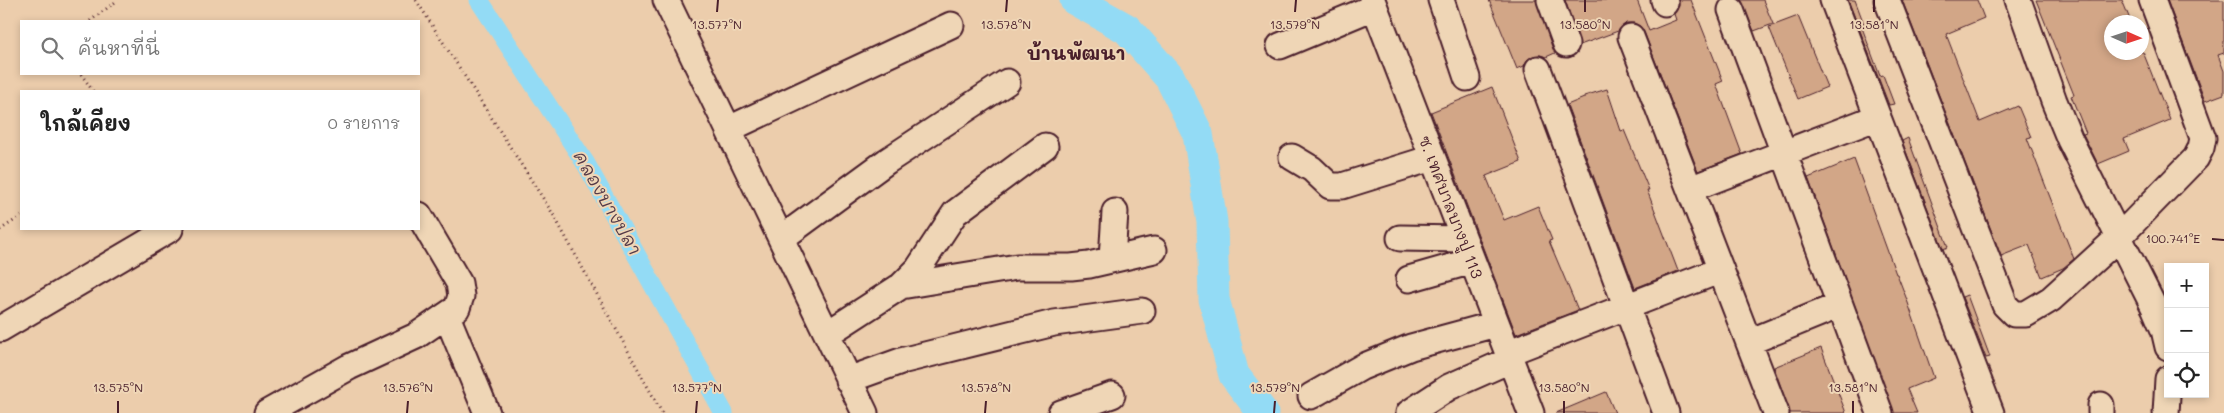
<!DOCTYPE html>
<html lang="th">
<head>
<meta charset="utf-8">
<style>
  body { margin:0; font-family:Mali,"Playpen Sans Thai",sans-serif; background:#f2f2f2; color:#222 }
  .controls { position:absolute; right:15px; bottom:15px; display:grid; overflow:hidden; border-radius:0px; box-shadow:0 2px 8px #0003 }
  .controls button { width:45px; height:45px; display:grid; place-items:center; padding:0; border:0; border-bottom:1px solid #e0e0e0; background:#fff; color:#222; font:25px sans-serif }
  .compass { position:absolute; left:2104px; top:15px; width:45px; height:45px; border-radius:50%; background:#fff; box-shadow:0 2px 8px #0003; rotate:93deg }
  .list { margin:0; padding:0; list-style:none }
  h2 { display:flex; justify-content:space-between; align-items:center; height:65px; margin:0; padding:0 20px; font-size:21px }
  h2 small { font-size:16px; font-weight:400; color:#767676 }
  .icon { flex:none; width:28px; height:28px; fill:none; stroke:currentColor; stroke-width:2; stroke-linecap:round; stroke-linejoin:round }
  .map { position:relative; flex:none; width:2224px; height:413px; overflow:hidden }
  .search { position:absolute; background:#fff; box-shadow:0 2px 8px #0003; left:20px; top:20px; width:400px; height:55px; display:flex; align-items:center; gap:12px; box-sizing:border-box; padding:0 18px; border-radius:0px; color:#767676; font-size:19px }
  .panel { position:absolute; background:#fff; box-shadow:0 2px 8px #0003; left:20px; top:90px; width:400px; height:140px; border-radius:0px }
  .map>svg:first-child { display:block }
</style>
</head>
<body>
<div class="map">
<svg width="2224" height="413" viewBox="0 0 2224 413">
  <rect width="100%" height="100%" fill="#eccdac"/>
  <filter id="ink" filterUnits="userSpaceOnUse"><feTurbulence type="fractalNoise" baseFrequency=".02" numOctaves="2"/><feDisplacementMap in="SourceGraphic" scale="10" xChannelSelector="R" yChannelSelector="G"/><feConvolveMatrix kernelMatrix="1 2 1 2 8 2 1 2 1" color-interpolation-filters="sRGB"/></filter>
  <g filter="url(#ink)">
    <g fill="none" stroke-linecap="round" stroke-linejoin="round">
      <path stroke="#93dbf5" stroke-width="19" d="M479,0L586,164L724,413"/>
      <path stroke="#93dbf5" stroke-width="31" d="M1075,0L1127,29L1170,78L1198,134L1212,222L1214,299L1234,375L1263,413"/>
    </g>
    <path fill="#d2a687" stroke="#4a1f2b" d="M1489,0H1536L1555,53L1546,57L1540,55L1533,56L1527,60L1524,66L1517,69Z
      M1565,0H1637L1649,31L1676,20L1674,14L1679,6V0H1691L1723,81L1716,84L1742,154L1698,171L1644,32L1640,26L1634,23H1626L1618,31L1580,45Z
      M1741,0H1763L1773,24L1754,31Z
      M1848,0H1855L1864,24L1861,25L1880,76L1883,75L1894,104L1889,105Z
      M1902,0H1977L1984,18L1946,34L1980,122L2018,106L2031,137L2027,138L2074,259L2063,268L2042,277L2029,245L2001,256Z
      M2036,0H2122L2131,22H2112V52H2143L2170,120L2124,139L2129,151L2098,164L2083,134L2086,133L2071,96L2074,95Z
      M2167,0H2224V53L2218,55L2224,71V94L2205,101Z
      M1798,16L1827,87L1798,99L1769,27Z
      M1492,87L1521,162L1486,176L1504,220L1538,206L1552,240L1549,241L1578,310L1516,334L1431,112Z
      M1607,89L1621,131L1624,130L1649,190H1647L1678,271L1635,288L1567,105L1584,98V96Z
      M1908,138L1948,247L1943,249L1902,141Z
      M1854,159L1896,274H1897L1907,300L1934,378L1907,389L1917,413H1894L1808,178Z
      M1967,295L1990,357L1986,358L1962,297Z
      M1821,348L1846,413H1790L1774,367Z
      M1606,392L1615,413H1556Z"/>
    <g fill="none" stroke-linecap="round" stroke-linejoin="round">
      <g stroke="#4a1f2b" stroke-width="29">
        <path id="minor" d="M666,0L865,413
          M1372,0L1531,413
          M1441,0L1467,78
          M1550,0L1566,44
          M1664,0L1665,3
          M1833,0L1991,413
          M1887,0L2005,305L2014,314H2026L2051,299L2119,237L2196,158L2201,148L2203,138L2152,0
          M2018,0L2054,101L2070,140L2155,309L2164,330L2168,347
          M1731,10L1880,413
          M1631,37L1776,413
          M1280,46L1374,7
          M1538,69L1666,413
          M729,129L951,25
          M1292,157L1312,169L1330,186H1342L1432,158
          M1690,189L1878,117
          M782,238L887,161L1007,82
          M1400,238L1463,239
          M1112,259L1115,212
          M1409,279L1472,261
          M901,286L1017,267H1071L1089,265L1154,250
          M447,316L487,413
          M0,329L170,229
          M827,334L901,286L918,269L955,213L1045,146
          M1749,342L1840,305
          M1507,353L1721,270
          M848,380L901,361L1054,323L1142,311
          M1311,396L1362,367L1411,347L1496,324
          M267,413L349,367L416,336L457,308L461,296L459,283L419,215
          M1061,413L1112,395
          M1409,413L1449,387L1510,360
          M2101,413V405
          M2166,413L2168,379"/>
      </g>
      <path stroke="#4a1f2b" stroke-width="3" stroke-dasharray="1 4" stroke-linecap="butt" d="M416,0L553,214L662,413
        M90,21L118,0
        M81,74L93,91
        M0,230L21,216"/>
      <use href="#minor" stroke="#efd6b6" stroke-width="25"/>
    </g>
  </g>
  <path fill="none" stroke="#4a1f2b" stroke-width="2" d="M717,12L718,0M1006,12L1007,0M1295,12L1296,0M1585,12V0M1874,12V0M2212,239L2224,240M118,413V401M407,413L408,401M696,413L697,401M985,413L986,401M1274,413L1275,401M1564,413V401M1853,413V401"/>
  <g text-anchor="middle" stroke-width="4" stroke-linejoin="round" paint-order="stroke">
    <g font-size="16" fill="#4a1f2b" stroke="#efd6b6">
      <text transform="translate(1451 207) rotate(69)" y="6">ซ. เทศบาลบางปู 113</text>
    </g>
    <g font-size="18" font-style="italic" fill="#553b49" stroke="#efd6b6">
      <text transform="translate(607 203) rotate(60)" y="6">คลองบางปลา</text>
    </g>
    <g font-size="19" font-weight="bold" fill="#4a1f2b" stroke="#efd6b6">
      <text x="1076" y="60">บ้านพัฒนา</text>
    </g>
  </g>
  <g font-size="12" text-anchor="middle" fill="#4a1f2b" stroke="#efd6b6" stroke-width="4" stroke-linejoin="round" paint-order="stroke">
    <text x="717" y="29">13.577°N</text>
    <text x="1006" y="29">13.578°N</text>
    <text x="1295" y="29">13.579°N</text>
    <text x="1585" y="29">13.580°N</text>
    <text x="1874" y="29">13.581°N</text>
    <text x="2173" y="243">100.741°E</text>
    <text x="118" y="392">13.575°N</text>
    <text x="408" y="392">13.576°N</text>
    <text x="697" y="392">13.577°N</text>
    <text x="986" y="392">13.578°N</text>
    <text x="1275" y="392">13.579°N</text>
    <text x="1564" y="392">13.580°N</text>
    <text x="1853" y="392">13.581°N</text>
  </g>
</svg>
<div class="controls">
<button>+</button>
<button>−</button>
<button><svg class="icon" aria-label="locate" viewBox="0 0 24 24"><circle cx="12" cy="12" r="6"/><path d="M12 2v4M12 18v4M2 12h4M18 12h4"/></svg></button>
</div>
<svg class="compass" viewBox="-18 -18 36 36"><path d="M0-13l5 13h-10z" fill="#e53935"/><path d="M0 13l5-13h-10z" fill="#767676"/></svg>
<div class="search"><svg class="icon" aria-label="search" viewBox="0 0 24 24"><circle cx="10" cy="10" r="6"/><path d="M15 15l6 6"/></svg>ค้นหาที่นี่</div>
<section class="panel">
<h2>ใกล้เคียง<small>0 รายการ</small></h2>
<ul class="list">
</ul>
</section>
</div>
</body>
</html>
